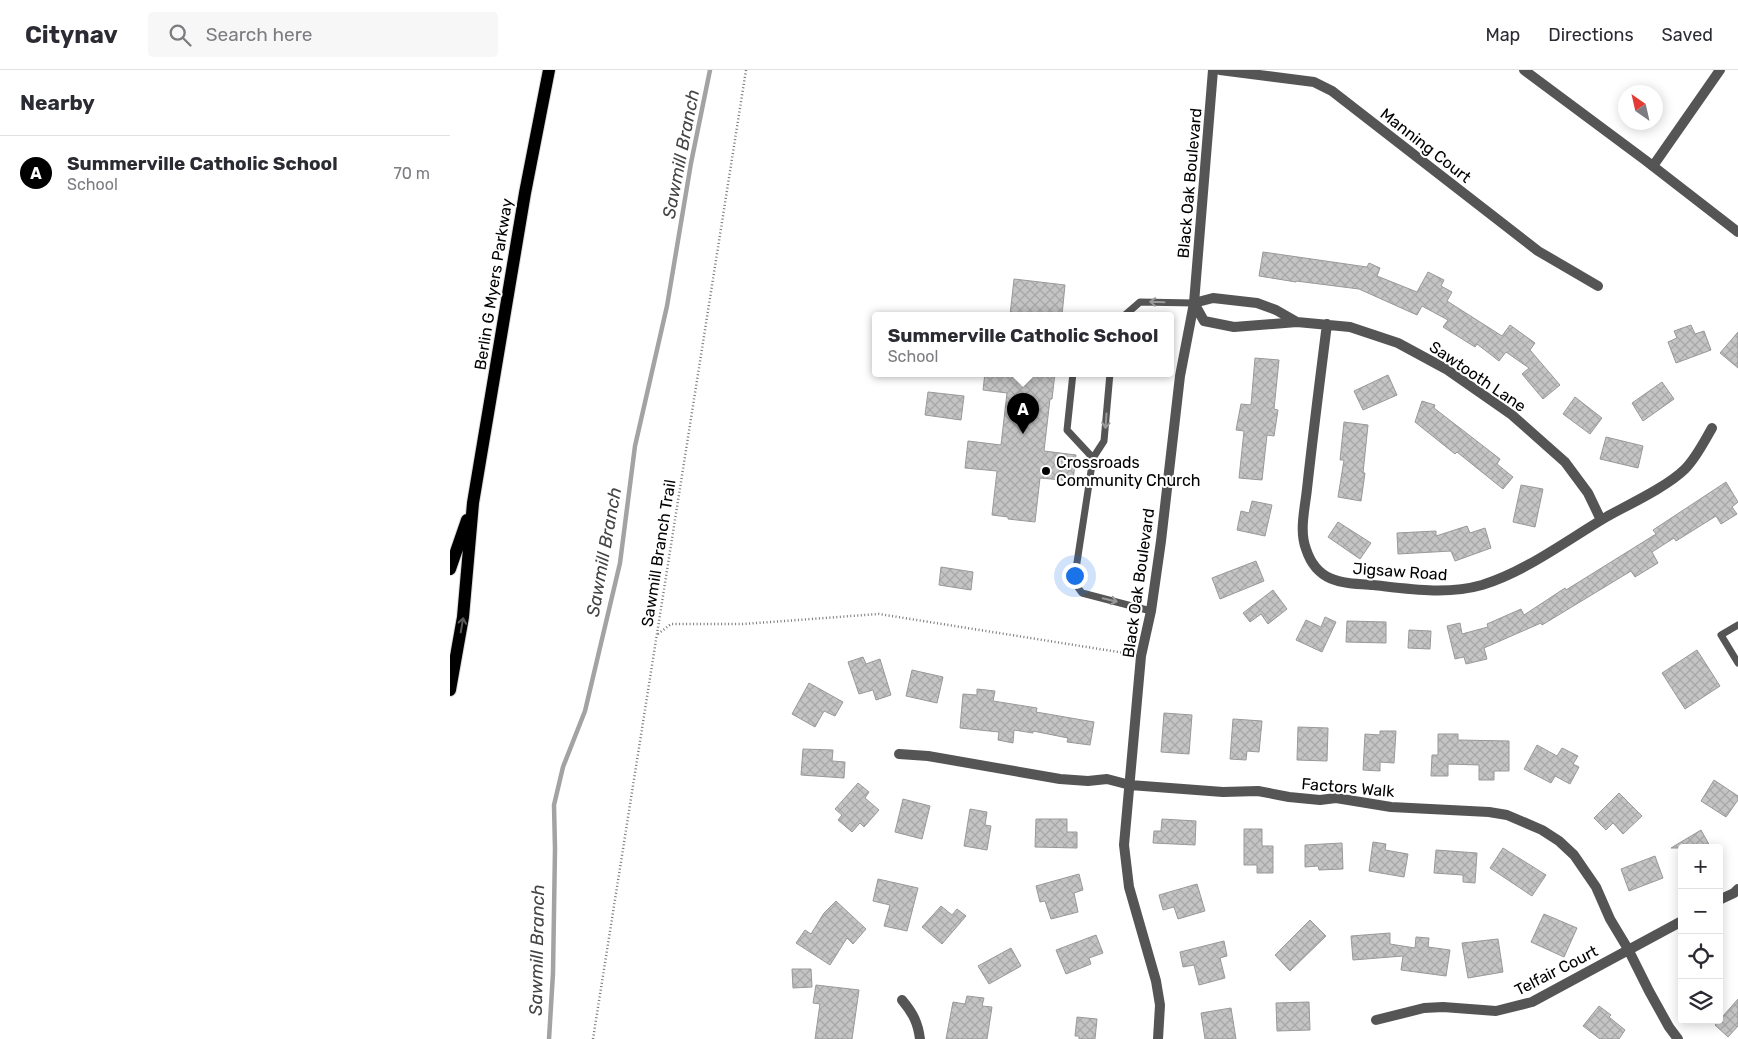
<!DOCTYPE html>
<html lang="en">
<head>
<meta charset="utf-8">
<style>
  body { margin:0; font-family:Rubik,sans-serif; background:#f7f7f7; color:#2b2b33 }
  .controls { position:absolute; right:15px; bottom:15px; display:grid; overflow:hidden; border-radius:5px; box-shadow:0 2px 12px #0003 }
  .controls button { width:45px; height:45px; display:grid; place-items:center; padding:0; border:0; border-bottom:1px solid #e1e1e2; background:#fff; color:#2b2b33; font:25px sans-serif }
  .compass { position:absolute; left:1168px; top:15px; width:45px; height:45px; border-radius:50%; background:#fff; box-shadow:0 2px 12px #0003; rotate:326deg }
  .you { position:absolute; left:624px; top:505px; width:18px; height:18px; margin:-12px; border:4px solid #fff; border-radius:50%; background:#1a73e8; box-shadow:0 0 0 8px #1a73e833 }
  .badge { display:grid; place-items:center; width:32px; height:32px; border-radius:50%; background:#000; color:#fff; font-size:16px; font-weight:700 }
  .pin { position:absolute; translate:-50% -41px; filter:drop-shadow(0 1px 2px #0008) }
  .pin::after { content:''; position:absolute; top:26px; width:18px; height:15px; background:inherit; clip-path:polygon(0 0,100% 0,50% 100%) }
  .popup { position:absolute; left:422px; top:242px; width:302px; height:65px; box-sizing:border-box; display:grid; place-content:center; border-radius:5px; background:#fff; filter:drop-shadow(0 1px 4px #0005); font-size:16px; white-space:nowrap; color:#7c7c81 }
  .popup b { font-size:19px; color:#2b2b33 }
  .popup::after { content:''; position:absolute; left:50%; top:100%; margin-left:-10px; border:10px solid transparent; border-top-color:#fff }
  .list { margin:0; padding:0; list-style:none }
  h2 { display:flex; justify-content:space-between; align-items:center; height:65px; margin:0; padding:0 20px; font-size:21px }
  h2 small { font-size:16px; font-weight:400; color:#7c7c81 }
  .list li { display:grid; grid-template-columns:32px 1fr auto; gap:15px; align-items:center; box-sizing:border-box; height:75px; padding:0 20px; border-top:1px solid #e1e1e2 }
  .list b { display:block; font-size:19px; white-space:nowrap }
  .list p { margin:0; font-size:16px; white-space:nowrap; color:#7c7c81 }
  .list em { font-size:16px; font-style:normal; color:#7c7c81 }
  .icon { flex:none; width:28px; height:28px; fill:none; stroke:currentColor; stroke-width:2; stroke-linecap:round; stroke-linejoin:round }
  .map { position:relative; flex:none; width:1288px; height:969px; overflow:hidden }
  header { display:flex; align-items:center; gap:30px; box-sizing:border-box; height:70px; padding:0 25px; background:#fff; border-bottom:1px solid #e1e1e2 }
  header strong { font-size:24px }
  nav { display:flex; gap:28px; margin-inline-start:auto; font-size:18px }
  .search { width:350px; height:45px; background:#f7f7f7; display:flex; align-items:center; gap:12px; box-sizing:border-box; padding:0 18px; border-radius:5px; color:#7c7c81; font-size:19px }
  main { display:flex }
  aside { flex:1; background:#fff }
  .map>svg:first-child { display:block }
</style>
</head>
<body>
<header>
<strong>Citynav</strong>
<div class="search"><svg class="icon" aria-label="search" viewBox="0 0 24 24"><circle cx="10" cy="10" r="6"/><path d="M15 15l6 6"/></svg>Search here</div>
<nav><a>Map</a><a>Directions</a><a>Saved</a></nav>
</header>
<main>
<aside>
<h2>Nearby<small></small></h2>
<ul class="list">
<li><span class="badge">A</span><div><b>Summerville Catholic School</b><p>School</p></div><em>70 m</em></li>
</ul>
</aside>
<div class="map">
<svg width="1288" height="969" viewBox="0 0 1288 969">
  <defs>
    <pattern id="building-cross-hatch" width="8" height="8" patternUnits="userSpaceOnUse" patternTransform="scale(1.25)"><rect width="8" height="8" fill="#c4c4c4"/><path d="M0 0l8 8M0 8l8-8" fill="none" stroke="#a7a7a7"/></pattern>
  </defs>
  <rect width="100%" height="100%" fill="#fff"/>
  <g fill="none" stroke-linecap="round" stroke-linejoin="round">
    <path stroke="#a3a3a3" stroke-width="4.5" d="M99,969L103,903L105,779L104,735L113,697L135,641L170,493L185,376L217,236L241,93L260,0"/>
  </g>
  <path fill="url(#building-cross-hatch)" stroke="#999" d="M813,182L917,197L919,193L930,198L927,206L967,222L978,202L994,210L991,216L1002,222L997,231L1052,266L1060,255L1085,273L1080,280L1110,315L1093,329L1072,304L1079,298L1056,282L1049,291L1027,274L1025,277L993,257L998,250L972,236L967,245L909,219L846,211V212L809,206Z
    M564,209L615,215L612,245H560Z
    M1241,255L1245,264L1254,261L1261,280L1226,293L1218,272L1227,268L1224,261Z
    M1288,262V298L1270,283Z
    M805,288L829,290L824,339L828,340L824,366L817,365L812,410L789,408L794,361L786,360L791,334L801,335Z
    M535,303H605L602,329H600L594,381L626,385L623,411L590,408L585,452L558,449V447L542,445L547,401L515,398L518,371L551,375L557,323L533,320Z
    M938,305L947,325L913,340L904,321Z
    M1212,312L1224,329L1193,351L1182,333Z
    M478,322L514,326L511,350L475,345Z
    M1125,327L1152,348L1140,364L1113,344Z
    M972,331L985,335L984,338L1050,389L1047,394L1063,407L1053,419L1007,382L1005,384L965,352Z
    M894,352L918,355L913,403H915L911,431L888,427L894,390H890Z
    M1156,367L1193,376L1188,398L1150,389Z
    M1276,412L1288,432L1282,437L1287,444L1271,454L1266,446L1226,471L1224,468L1202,482L1208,493L1185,507L1181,501L1092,555L1091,553L1034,578L1037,589L1016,594L1014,587L1005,589L997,556L1010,553L1012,564L1038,557L1037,554L1071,539L1074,545L1115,518L1116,520L1206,464L1203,460Z
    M1071,415L1093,419L1085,457L1063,452Z
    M802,431L822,435L815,466L787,460L791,441L799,443Z
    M888,452L921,473L910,489L878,467Z
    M1017,456L1020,463L1035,458L1041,478L1005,491L1001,481L948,484L947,463L986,461V466Z
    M806,491L814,511L770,529L762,508Z
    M491,497L523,502L521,520L489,515Z
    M823,520L837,539L818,554L811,544L800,552L793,543Z
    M875,547L886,552L872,582L846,570L856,550L871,557Z
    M897,551L936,552V573L896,572Z
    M959,560L981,561L980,579L958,578Z
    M1247,580L1270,616L1235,639L1212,603Z
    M413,587L416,594L430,589L441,625L426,630L423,620L409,624L398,592Z
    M462,600L493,607L487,633L456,626Z
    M359,613L393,632L385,646L374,641L365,657L342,644Z
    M527,619L545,621L543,631L587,638L586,642L644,652L640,675L617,672L618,668L583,661V663L564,660L563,673L548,670L549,662L510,658L513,624L527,625Z
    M714,643L742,645L739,684L711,682Z
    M783,649L812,651L809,682L797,681L796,690L780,689Z
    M848,657L878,658L877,691L847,690Z
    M930,661H946L944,693L930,692V701L913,700L915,664L930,665Z
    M988,664H1008V670L1059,671V701H1044V710H1029V695L998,694V706H981L982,685H988Z
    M1087,675L1107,686L1112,678L1128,686L1123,694L1129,697L1120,714L1105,706L1101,713L1074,699Z
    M353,679L383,680L382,691L395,692L394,708L351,705Z
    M1264,710L1288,726V730L1276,747L1251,731Z
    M408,713L419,722L415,728L429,740L414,757L410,753L402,762L388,750L392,745L385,739Z
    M1169,723L1192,746L1173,764L1163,753L1156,760L1144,748Z
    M453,729L480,736L472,769L445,762Z
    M520,739L537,742L535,755L541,756L537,780L514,776Z
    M586,749H617V762H627V778L585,777Z
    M712,749L746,751L745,775L703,773L704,761H711Z
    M794,759H812V776H823V803H807V795H794Z
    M1251,760L1261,778H1221Z
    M923,772L936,774L935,780L958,784L954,807L919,801Z
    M892,773L893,799L869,800L868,796L855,797V775Z
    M1053,778L1096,805L1082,826L1040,798Z
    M986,780L1027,783L1025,813L1013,812V805L984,803Z
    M1205,786L1213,808L1179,821L1171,799Z
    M629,804L633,820L624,823L628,842L601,849L595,831L590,832L586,816Z
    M428,809L468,818L457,861L434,856L440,835L423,831Z
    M747,814L755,841L728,849L724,837L713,840L709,825Z
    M386,831L416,859L403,874L397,868L380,895L346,873L355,860L361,864L374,843Z
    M491,836L502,845L507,839L516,846L492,874L472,857Z
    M1094,844L1127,858L1114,887L1081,872Z
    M860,850L876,866L840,901L825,885Z
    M940,863V874L965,878L966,867L979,868L978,877L1000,880L996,906L951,900L953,886L903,890L901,866Z
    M646,865L653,883L639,888L641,894L616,904L606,880Z
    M1048,869L1053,902L1018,908L1012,873Z
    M774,871L777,886L770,888L775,908L749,915L744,895L733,897L730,882Z
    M561,878L571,896L539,914L528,896Z
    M342,899H361L362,917L343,918Z
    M366,915L409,920L402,969H365L370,934L363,933Z
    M517,926L534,928L532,936L542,937L537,969H496L503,932L515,934Z
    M1288,929V956L1278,967L1265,955Z
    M859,932L860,960L827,961L826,933Z
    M1149,936L1161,945L1159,947L1175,960L1169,969H1150L1133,956Z
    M781,938L786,969H755L751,943Z
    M627,947L647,949L645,969H629V966H625Z"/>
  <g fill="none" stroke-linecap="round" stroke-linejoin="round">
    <g stroke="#dbdbdb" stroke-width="14">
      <path id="primary" d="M0,499L17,450
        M0,620L13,547L23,433L75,123L99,0"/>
    </g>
    <path stroke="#777" stroke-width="2.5" stroke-dasharray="1 2.5" stroke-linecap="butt" d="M208,564L221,554H293L429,544L681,584
      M143,969L296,0"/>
    <path stroke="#555" stroke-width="7" d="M675,245L690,232L744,233
      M623,303L617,360L643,388
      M660,303L654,371L643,388L624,512L632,523L701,541
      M1288,555L1271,565L1288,593"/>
    <path stroke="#555" stroke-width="10" d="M770,0L864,12L882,21L1088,181L1148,216
      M1203,96L1270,0
      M763,228L807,233L826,240L847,252L784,257L754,251L744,233Z
      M847,252L900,257L948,273L996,299L1062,345L1115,392L1138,423L1151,450
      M877,254C870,309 863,364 857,419C855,438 849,461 856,479C867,513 892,513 923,515C959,519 997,525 1032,515C1077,501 1117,470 1158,446C1180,434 1218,416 1235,399C1246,388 1254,372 1262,358
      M449,684L478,686L610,709L638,711L657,709L680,715L773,722L808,721L839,727L870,730L886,728L941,737L1039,742L1057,745L1092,760L1109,771L1124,785L1146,817L1160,849L1178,879L1199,921L1219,957L1228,969
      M1269,830L1284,823L1288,819
      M452,930C463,943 468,953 470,969
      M926,950L974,938L993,937L1046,941L1082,932L1232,851
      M708,969L710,935L706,911L679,817L674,775L691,586L701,541L711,471L730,306L744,233L763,0"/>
    <path stroke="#555" stroke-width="10" d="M1074,0L1195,90L1288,162"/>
    <use href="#primary" stroke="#000" stroke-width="12"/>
  </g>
  <defs><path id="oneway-shaft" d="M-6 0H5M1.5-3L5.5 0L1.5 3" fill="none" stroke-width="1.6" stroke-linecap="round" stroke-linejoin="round" transform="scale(1.25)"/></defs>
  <g stroke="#999">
    <use href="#oneway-shaft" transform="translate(707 232) rotate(-178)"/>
    <use href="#oneway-shaft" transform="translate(656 351) rotate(94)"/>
    <use href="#oneway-shaft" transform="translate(660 530) rotate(14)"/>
  </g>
  <use stroke="#595959" href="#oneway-shaft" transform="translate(12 555) rotate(-80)"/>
  <circle fill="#000" stroke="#fff" stroke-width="2" cx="596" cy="401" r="5"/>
  <g text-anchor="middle" stroke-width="4" stroke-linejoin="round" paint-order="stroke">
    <g font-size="16" fill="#000" stroke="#fff">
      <text transform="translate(976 75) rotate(38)" y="6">Manning Court</text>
      <text transform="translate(739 113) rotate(-85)" y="6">Black Oak Boulevard</text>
      <text transform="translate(43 214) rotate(-81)" y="6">Berlin G Myers Parkway</text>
      <text transform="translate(1028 306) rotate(34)" y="6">Sawtooth Lane</text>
      <text transform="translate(208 483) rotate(-81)" y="6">Sawmill Branch Trail</text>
      <text transform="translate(950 501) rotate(4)" y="6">Jigsaw Road</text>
      <text transform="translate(688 513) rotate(-82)" y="6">Black Oak Boulevard</text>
      <text transform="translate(898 717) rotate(5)" y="6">Factors Walk</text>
      <text transform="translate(1106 900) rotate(-27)" y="6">Telfair Court</text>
    </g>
    <g font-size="16" fill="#000" stroke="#fff" text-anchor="start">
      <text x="606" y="398">Crossroads<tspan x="606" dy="18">Community Church</tspan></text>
    </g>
    <g font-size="18" font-style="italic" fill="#444" stroke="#fff">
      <text transform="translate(231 84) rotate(-79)" y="6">Sawmill Branch</text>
      <text transform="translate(154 482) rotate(-80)" y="6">Sawmill Branch</text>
      <text transform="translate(87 880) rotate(-89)" y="6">Sawmill Branch</text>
    </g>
  </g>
</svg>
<div class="controls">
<button>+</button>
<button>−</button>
<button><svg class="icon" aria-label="locate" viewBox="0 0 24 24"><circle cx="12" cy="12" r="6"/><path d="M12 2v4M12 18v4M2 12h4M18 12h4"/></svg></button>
<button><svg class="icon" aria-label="layers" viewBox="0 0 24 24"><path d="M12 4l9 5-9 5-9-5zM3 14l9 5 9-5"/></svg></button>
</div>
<svg class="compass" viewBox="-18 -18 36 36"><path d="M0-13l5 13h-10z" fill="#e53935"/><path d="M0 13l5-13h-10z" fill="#7c7c81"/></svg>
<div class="you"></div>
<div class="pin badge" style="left:573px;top:364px">A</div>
<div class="popup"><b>Summerville Catholic School</b>School</div>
</div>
</main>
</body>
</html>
